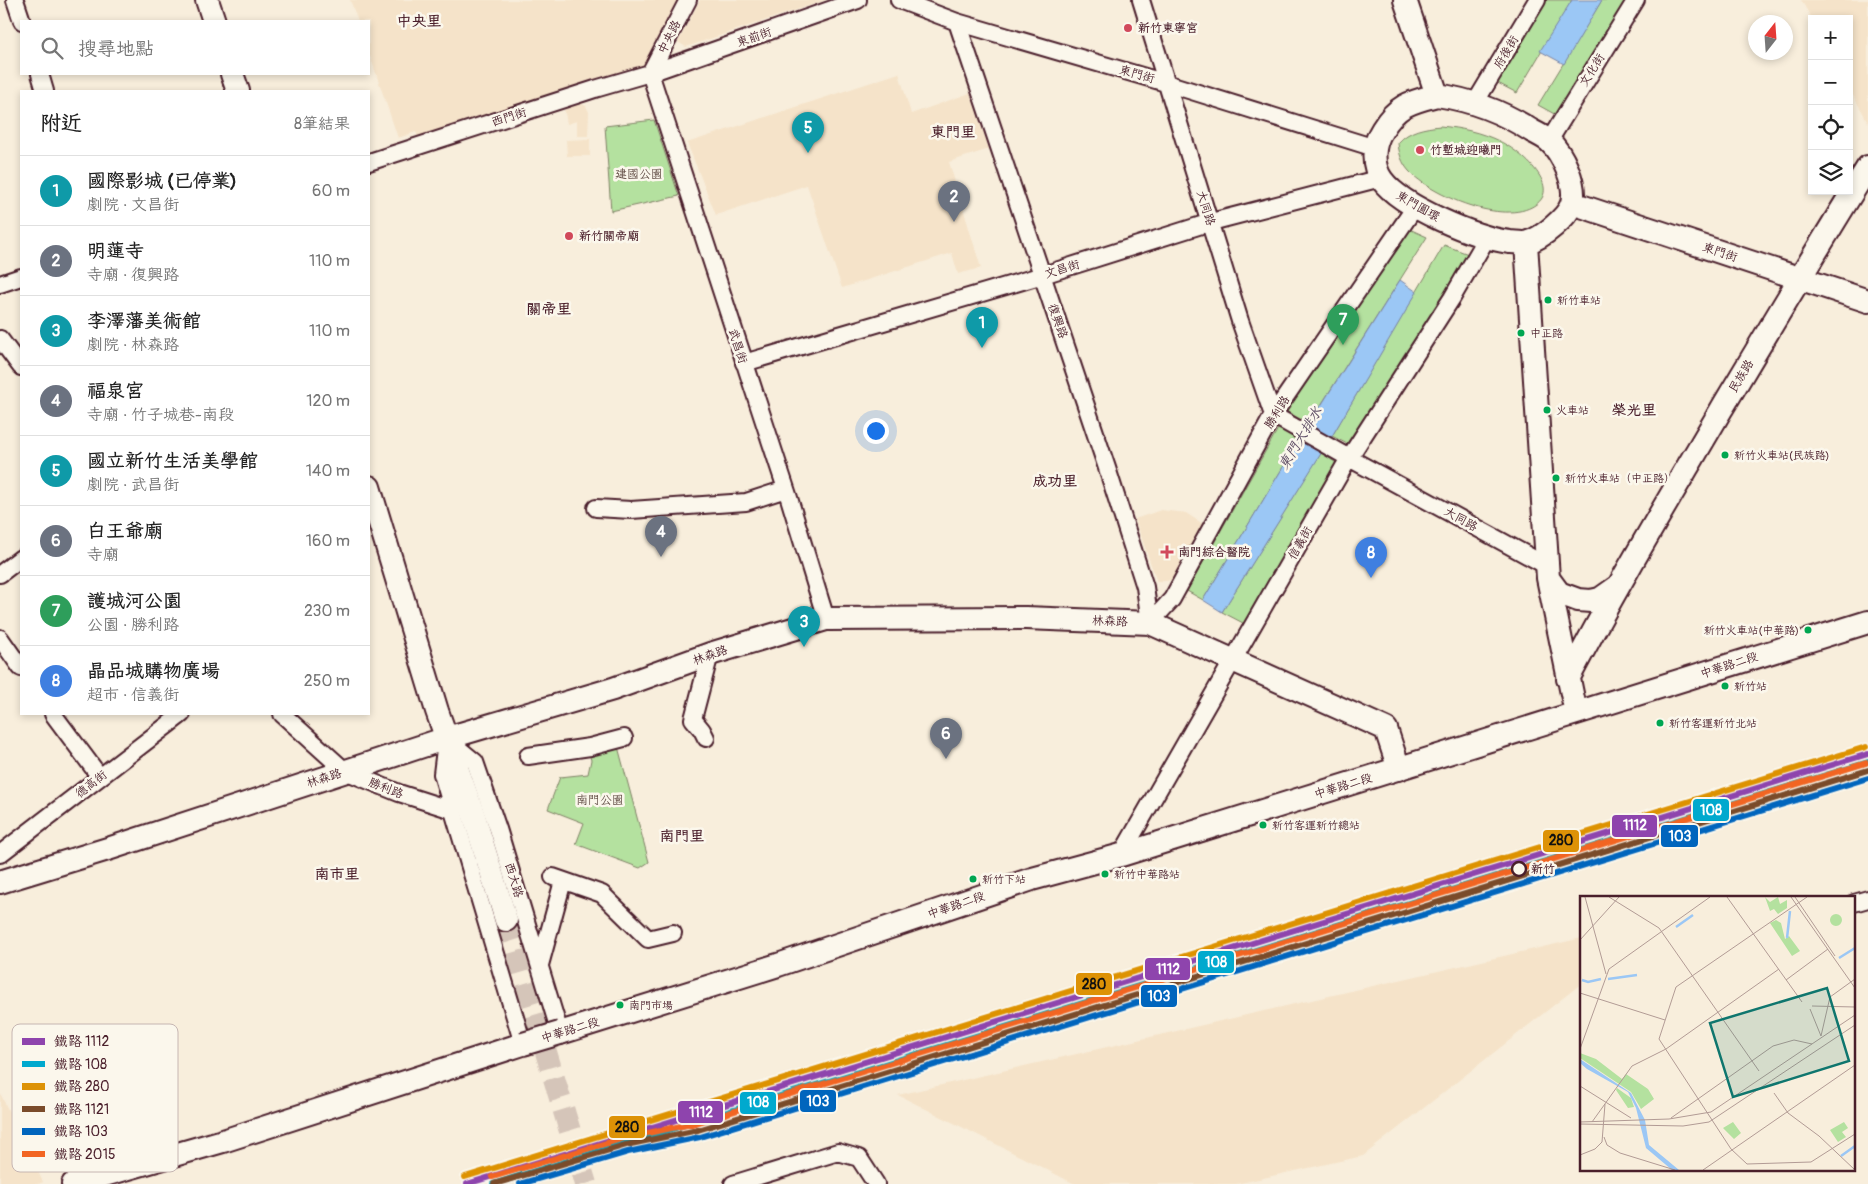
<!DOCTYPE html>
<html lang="zh-TW">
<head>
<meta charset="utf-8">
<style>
  body { margin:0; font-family:Pangolin,"LXGW WenKai TC",sans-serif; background:#f6f6f6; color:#222 }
  .controls { position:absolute; right:15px; top:15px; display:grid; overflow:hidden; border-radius:0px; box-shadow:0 2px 8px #0003 }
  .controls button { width:45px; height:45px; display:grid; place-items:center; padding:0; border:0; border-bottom:1px solid #e0e0e0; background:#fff; color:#222; font:25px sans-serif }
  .compass { position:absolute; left:1748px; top:15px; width:45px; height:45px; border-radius:50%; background:#fff; box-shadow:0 2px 8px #0003; rotate:17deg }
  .you { position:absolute; left:875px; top:430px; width:18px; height:18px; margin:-12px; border:4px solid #fff; border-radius:50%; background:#1a73e8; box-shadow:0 0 0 8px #1a73e833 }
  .badge { display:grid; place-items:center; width:32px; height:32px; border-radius:50%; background:#d1495b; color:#fff; font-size:16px; font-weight:700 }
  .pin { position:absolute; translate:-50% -41px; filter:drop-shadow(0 1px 2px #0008) }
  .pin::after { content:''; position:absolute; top:26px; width:18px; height:15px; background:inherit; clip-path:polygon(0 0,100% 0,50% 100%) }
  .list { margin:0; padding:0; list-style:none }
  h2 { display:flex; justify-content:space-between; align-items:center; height:65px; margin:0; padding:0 20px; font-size:21px }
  h2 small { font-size:16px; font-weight:400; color:#767676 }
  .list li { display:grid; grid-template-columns:32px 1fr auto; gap:15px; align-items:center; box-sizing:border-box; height:70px; padding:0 20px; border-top:1px solid #e0e0e0 }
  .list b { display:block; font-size:19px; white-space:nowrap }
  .list p { margin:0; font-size:16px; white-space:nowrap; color:#767676 }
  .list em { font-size:16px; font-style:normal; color:#767676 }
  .icon { flex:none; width:28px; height:28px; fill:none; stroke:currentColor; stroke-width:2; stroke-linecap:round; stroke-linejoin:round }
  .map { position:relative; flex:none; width:1868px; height:1184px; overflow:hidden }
  .search { position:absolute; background:#fff; box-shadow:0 2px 8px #0003; left:20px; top:20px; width:350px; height:55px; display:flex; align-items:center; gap:12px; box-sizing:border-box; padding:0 18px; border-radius:0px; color:#767676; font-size:19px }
  .panel { position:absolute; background:#fff; box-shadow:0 2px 8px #0003; left:20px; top:90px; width:350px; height:625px; border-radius:0px }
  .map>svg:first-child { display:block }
</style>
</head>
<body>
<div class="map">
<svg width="1868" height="1184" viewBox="0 0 1868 1184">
  <rect width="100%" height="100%" fill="#f8eedc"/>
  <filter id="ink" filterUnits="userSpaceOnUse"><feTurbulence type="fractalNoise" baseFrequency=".02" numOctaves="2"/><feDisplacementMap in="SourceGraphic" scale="10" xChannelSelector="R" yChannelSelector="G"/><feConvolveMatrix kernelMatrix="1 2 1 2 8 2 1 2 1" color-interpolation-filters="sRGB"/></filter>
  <g filter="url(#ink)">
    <path fill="#f5e3c9" d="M350,0H686L650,72L514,105L419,140L416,132L398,138L369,53V21H358Z
      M700,0H826L686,47L678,42Z
      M1801,0H1868V122L1849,88V19H1812Z
      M899,73L911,114L970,93L989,149L949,162L981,268L958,274L952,253L842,288L807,185L716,215L687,143Z
      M580,103L586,106L589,112L588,136H577V121L567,124L564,107Z
      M590,139V156H567L566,140Z
      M1161,510L1186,513L1203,524L1172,580L1157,582L1135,519Z
      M1582,938V983L1363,1156L1236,1184H1075L898,1095Z
      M0,1093L43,1182L38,1184H0Z"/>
    <path fill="#b4e19f" stroke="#7f8065" d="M1542,0H1572L1517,93L1492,80Z
      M1602,0H1628L1558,116L1538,105Z
      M654,120L679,196L611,211L605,126Z
      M1440,126C1461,128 1480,132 1499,141C1517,149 1564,186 1535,205C1504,226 1432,196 1409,171C1402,163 1399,154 1398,143C1409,130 1424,128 1440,126Z
      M1405,227L1427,237L1309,424L1284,410Z
      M1444,245L1471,255L1351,446L1332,436Z
      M1279,427L1300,439L1203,600L1187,591Z
      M1321,453L1338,464L1245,624L1222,612Z
      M617,743L649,862L640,868L576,844L584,823L548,809L560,777L588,774L591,760L588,750Z"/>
    <path fill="#9bc7f5" stroke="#7b84a4" d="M1572,0H1602L1564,64L1540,51Z
      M1400,280L1417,292L1332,436L1222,612L1203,600L1300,439Z"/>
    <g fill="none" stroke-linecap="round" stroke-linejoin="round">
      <path stroke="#d5c5b9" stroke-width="22" stroke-dasharray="22 11" stroke-linecap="butt" d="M506,920L586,1184"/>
      <g stroke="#4a1f2b" stroke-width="20">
        <path id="street" d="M15,0L22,21
          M899,0L957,22L1166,83L1375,148
          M1141,0L1240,321L1273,415L1349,458L1547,566
          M957,22L1107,468L1145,587L1150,623
          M650,73L789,498L826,619
          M650,73L688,0
          M40,74L45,91
          M1475,103L1537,0
          M1549,141L1636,0
          M369,162L595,89L650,73L858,0
          M0,284L21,277
          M0,339L21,367
          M744,363L1043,275L1211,222L1381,178
          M596,508L631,510L746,502L786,489
          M0,574L21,558
          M1150,623L1172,599L1273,415L1415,207
          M0,638L21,668
          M53,714L100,777
          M282,714L345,771L399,793L452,810
          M706,738L702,730L693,719L710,654
          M447,739L475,762L498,829L560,1033
          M446,741L442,774L523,1044
          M528,756L590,747L624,738
          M0,854L182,714
          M1121,855L1349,458L1452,298L1488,236
          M553,877L602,894L648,939L673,933
          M1854,903L1868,899
          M540,965L563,881
          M733,1184L838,1152L859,1158L876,1184"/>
      </g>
      <g stroke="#4a1f2b" stroke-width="26">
        <path id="secondary" d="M207,0L214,21
          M1405,0L1437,95
          M232,74L238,91
          M1437,95C1471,100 1503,112 1532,131C1538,134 1544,137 1549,141C1562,153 1577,184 1572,203C1568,217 1542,238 1528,242C1523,244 1515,242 1510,242C1476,238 1402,207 1382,180C1371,165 1373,144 1382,130C1397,105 1410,102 1437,95Z
          M1572,203L1868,301
          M1526,243L1548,578L1576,713
          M369,487L437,711L474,816L506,920
          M1548,578L1559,593L1578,600L1591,601L1600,599L1617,587
          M1568,679C1616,587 1669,499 1721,410C1770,328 1818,247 1868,167
          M0,882L111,848L447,738L613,689L710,654L826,619L1026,618L1150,623L1386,729L1399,769
          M560,1033L778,965L1032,879L1121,855L1868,622
          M73,1184L223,1141L523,1044"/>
      </g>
      <use href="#street" stroke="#fbf7ec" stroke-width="16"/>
      <use href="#secondary" stroke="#fbf7ec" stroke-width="22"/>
      <g stroke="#4a1f2b" stroke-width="26" stroke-linecap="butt">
        <path id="secondary-bridge" d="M523,1044L560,1033"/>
      </g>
      <use href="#secondary-bridge" stroke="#fbf7ec" stroke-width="22"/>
      <g stroke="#fbf7ec" stroke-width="10">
        <path id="rail-1" d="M467,1184L1868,754"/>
      </g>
      <g stroke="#fbf7ec" stroke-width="10">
        <path id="rail-2" d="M493,1184L1868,762"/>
      </g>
      <g stroke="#fbf7ec" stroke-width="10">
        <path id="rail-3" d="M465,1177L1866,747"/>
      </g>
      <g stroke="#fbf7ec" stroke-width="10">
        <path id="rail-4" d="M494,1184L626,1145L698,1130L1868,770"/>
      </g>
      <g stroke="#fbf7ec" stroke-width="10">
        <path id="rail-5" d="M520,1184L628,1152L700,1137L1868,778"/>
      </g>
      <g stroke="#fbf7ec" stroke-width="10">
        <path id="rail-6" d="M492,1177L624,1138L696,1123L1866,763"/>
      </g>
      <use href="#rail-1" stroke="#8e44ad" stroke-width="6"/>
      <use href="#rail-2" stroke="#00a9ce" stroke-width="6"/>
      <use href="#rail-3" stroke="#dd9206" stroke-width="6"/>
      <use href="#rail-4" stroke="#7a4b2a" stroke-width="6"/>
      <use href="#rail-5" stroke="#0065bd" stroke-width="6"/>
      <use href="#rail-6" stroke="#f26522" stroke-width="6"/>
    </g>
  </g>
  <g fill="#d1495b" stroke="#fbf7ec" stroke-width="2">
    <circle cx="1128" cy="28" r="5"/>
    <circle cx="1420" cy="150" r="5"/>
    <circle cx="569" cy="236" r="5"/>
    <path d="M1164.5 544.5h5v5h5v5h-5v5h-5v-5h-5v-5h5z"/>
  </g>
  <g fill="#00a651" stroke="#fbf7ec" stroke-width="2">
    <circle cx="1548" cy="300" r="4.5"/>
    <circle cx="1521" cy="333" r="4.5"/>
    <circle cx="1547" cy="410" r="4.5"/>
    <circle cx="1725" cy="455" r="4.5"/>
    <circle cx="1556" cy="478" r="4.5"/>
    <circle cx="1808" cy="630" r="4.5"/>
    <circle cx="1725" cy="686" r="4.5"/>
    <circle cx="1660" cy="723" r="4.5"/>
    <circle cx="1263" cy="825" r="4.5"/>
    <circle cx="1105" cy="874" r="4.5"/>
    <circle cx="973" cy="879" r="4.5"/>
    <circle cx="620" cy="1005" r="4.5"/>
  </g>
  <circle fill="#fbf7ec" stroke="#4a1f2b" stroke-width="2.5" cx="1519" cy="869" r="7"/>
  <g text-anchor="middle" stroke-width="5" stroke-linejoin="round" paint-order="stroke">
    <g font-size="11" fill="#4a1f2b" stroke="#fbf7ec" text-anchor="start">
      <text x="1557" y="304">新竹車站</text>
      <text x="1530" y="337">中正路</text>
      <text x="1556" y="414">火車站</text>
      <text x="1734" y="459">新竹火車站(民族路)</text>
      <text x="1565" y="482">新竹火車站（中正路）</text>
      <text x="1799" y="634" text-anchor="end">新竹火車站(中華路)</text>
      <text x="1734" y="690">新竹站</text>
      <text x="1669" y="727">新竹客運新竹北站</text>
      <text x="1272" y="829">新竹客運新竹總站</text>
      <text x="1114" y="878">新竹中華路站</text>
      <text x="982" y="883">新竹下站</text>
      <text x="629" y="1009">南門市場</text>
    </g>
    <g font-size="12" font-weight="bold" fill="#4a1f2b" stroke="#fbf7ec" text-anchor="start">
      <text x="1138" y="32">新竹東寧宮</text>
      <text x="1430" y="154">竹塹城迎曦門</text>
      <text x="579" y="240">新竹關帝廟</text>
      <text x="1178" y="556">南門綜合醫院</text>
    </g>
    <g font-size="12" fill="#4a1f2b" stroke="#fbf7ec">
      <text transform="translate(669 37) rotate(-63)" y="4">中央路</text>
      <text transform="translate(754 37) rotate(-19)" y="4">東前街</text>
      <text transform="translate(1506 52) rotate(-59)" y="4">府後街</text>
      <text transform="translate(1592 70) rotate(-58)" y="4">文化街</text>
      <text transform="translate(1137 74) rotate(16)" y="4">東門街</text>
      <text transform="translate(509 117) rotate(-18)" y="4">西門街</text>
      <text transform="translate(1418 206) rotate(30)" y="4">東門圓環</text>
      <text transform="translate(1206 208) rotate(72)" y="4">大同路</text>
      <text transform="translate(1720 252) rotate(18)" y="4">東門街</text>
      <text transform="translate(1062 269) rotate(-17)" y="4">文昌街</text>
      <text transform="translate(1058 321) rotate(71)" y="4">復興路</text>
      <text transform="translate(738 346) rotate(72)" y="4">武昌街</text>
      <text transform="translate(1741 376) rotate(-59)" y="4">民族路</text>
      <text transform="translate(1277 412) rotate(-58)" y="4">勝利路</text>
      <text transform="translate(1461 519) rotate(29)" y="4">大同路</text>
      <text transform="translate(1300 543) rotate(-60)" y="4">信義街</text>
      <text transform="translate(1110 621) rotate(2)" y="4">林森路</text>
      <text transform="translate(710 655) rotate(-19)" y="4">林森路</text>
      <text transform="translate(1729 665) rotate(-18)" y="4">中華路二段</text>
      <text transform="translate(324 778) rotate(-18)" y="4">林森路</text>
      <text transform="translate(91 784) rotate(-38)" y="4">德高街</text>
      <text transform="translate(1343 786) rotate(-17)" y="4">中華路二段</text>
      <text transform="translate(386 788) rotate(21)" y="4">勝利路</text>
      <text transform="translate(514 880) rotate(73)" y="4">西大路</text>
      <text transform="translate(956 905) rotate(-19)" y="4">中華路二段</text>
      <text transform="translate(570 1030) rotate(-17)" y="4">中華路二段</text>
    </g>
    <g font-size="12" fill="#645048" stroke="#fbf7ec">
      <text x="639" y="178">建國公園</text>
      <text x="600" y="804">南門公園</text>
    </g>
    <g font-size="12" font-weight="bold" fill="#4a1f2b" stroke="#fbf7ec" text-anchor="start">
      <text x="1531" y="873">新竹</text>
    </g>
    <g font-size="14" font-style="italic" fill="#625168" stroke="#fbf7ec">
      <text transform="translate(1300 438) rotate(-59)" y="5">東門大排水</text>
    </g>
    <g font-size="15" font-weight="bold" fill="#4a1f2b" stroke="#fbf7ec">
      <text x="419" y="26">中央里</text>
      <text x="953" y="137">東門里</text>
      <text x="549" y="314">關帝里</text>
      <text x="1634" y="415">榮光里</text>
      <text x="1055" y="486">成功里</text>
      <text x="682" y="841">南門里</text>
      <text x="337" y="879">南市里</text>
    </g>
  </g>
  <g transform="translate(1580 896)">
    <rect width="275" height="275" fill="#f8eedc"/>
    <path d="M185,1L190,6L198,1L200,8L207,4V12L198,18L194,13L190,15ZM250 24a6 6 0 1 1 12 0a6 6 0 1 1-12 0ZM196,24L201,27L205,43L209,40L220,55L212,60L190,27ZM0,157L16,163L42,183L46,178L68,193L74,203L61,213L51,196L0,162ZM37,192L51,202L54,211L48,212L36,194ZM153,226L161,237L154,243L143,232ZM264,226L268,232L262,236L266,241L258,246L250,234Z" fill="#b4e19f"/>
    <path d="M0,163L51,197L65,224L69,249L99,274H92L66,252L56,212L48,196L7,173L0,167Z" fill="#9bc7f5"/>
    <path fill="none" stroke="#9bc7f5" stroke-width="2.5" d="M96,31L113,19M207,42L210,15M259,62L275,52M28,83L57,79M2,84L8,86L21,83M261,260L275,250"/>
    <path fill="none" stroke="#b29b95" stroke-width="1" d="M5,1L26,78M29,1L79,32L179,175M147,1L222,106M211,1L275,92M215,1L255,60M227,1L96,91L79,143L151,253L167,268L231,266L275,238M0,44L39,1M206,84L248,53M0,97L85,124M232,110L275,111M230,113L241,140M241,140L250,101L275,83M0,153L29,73L130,1M0,190L51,222M194,197L208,217L239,240L275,274M91,222L193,150L214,144L232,148M0,226L89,223L131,216L275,119M12,226L52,170L86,153L199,73M0,228L103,230L129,226L275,129M24,241L27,249L40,257L95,274M0,259L15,253L22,246L25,208M123,274L275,169"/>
    <path fill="#0f766e" fill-opacity="0.15" stroke="#0f766e" stroke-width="2.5" d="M247,92L269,165L153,201L130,127Z"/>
    <rect width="275" height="275" fill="none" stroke="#4a1f2b" stroke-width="2.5"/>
  </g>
  <rect x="12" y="1024" width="166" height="148" rx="8" fill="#fbf7ec" stroke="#c6b6b2" stroke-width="1"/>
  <rect x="22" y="1038" width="23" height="7" fill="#8e44ad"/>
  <rect x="22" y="1061" width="23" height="6" fill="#00a9ce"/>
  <rect x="22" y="1083" width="23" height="7" fill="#dd9206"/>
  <rect x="22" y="1106" width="23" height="6" fill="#7a4b2a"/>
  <rect x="22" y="1128" width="23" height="7" fill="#0065bd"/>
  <rect x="22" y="1151" width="23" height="6" fill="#f26522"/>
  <g font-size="14" fill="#4a1f2b">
    <text x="54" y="1046">鐵路 1112</text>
    <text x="54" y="1069">鐵路 108</text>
    <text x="54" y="1091">鐵路 280</text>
    <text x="54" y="1114">鐵路 1121</text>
    <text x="54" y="1136">鐵路 103</text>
    <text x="54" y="1159">鐵路 2015</text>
  </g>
  <g stroke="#fbf7ec" stroke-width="2">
    <rect x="1692" y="798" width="38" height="24" rx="5" fill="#00a9ce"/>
    <rect x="1611" y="814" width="47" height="24" rx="5" fill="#8e44ad"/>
    <rect x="1660" y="824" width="39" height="24" rx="5" fill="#0065bd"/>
    <rect x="1542" y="829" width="38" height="24" rx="5" fill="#dd9206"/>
    <rect x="1197" y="950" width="38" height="24" rx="5" fill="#00a9ce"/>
    <rect x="1144" y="957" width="47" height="24" rx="5" fill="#8e44ad"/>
    <rect x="1075" y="972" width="38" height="24" rx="5" fill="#dd9206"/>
    <rect x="1140" y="984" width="38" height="24" rx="5" fill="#0065bd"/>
    <rect x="799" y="1089" width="38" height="24" rx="5" fill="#0065bd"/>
    <rect x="739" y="1091" width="38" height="24" rx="5" fill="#00a9ce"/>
    <rect x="677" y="1100" width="47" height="24" rx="5" fill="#8e44ad"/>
    <rect x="608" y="1115" width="38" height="24" rx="5" fill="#dd9206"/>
  </g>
  <g font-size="14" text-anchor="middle" font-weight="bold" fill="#fff">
    <text x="1711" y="815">108</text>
    <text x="1635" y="830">1112</text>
    <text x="1680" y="841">103</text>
    <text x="1216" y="967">108</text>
    <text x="1168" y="974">1112</text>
    <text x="1159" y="1001">103</text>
    <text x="818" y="1106">103</text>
    <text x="758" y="1107">108</text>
    <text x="701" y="1117">1112</text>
  </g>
  <g font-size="14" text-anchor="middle" font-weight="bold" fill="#111">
    <text x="1561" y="845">280</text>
    <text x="1094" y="989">280</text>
    <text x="627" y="1132">280</text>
  </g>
</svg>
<div class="controls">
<button>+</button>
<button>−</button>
<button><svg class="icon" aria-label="locate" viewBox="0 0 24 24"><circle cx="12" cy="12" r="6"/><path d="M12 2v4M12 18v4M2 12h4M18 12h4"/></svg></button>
<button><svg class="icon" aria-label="layers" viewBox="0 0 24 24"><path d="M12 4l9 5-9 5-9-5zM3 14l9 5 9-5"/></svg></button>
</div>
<svg class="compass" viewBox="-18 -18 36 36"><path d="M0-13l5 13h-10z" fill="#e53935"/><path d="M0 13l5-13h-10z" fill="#767676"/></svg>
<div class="you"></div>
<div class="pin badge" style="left:982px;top:348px;background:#0f9aa8">1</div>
<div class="pin badge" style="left:954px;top:222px;background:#6b7280">2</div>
<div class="pin badge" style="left:804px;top:647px;background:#0f9aa8">3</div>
<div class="pin badge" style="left:661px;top:557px;background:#6b7280">4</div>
<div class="pin badge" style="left:808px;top:153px;background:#0f9aa8">5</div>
<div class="pin badge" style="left:946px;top:759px;background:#6b7280">6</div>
<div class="pin badge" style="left:1343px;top:345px;background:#2e9e5b">7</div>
<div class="pin badge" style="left:1371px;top:578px;background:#3f7fe0">8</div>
<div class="search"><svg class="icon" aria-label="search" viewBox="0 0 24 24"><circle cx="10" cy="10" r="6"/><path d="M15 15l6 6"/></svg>搜尋地點</div>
<section class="panel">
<h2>附近<small>8筆結果</small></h2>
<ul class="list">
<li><span class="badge" style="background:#0f9aa8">1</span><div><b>國際影城 (已停業)</b><p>劇院 · 文昌街</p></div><em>60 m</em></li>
<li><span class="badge" style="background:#6b7280">2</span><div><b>明蓮寺</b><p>寺廟 · 復興路</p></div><em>110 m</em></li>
<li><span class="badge" style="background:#0f9aa8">3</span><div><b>李澤藩美術館</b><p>劇院 · 林森路</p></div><em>110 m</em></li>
<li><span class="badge" style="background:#6b7280">4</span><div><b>福泉宮</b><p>寺廟 · 竹子城巷-南段</p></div><em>120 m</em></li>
<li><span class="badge" style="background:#0f9aa8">5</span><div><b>國立新竹生活美學館</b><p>劇院 · 武昌街</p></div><em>140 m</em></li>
<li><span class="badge" style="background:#6b7280">6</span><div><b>白王爺廟</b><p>寺廟</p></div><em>160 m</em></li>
<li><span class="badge" style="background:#2e9e5b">7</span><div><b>護城河公園</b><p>公園 · 勝利路</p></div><em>230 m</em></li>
<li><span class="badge" style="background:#3f7fe0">8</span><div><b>晶品城購物廣場</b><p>超市 · 信義街</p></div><em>250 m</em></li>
</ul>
</section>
</div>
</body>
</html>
